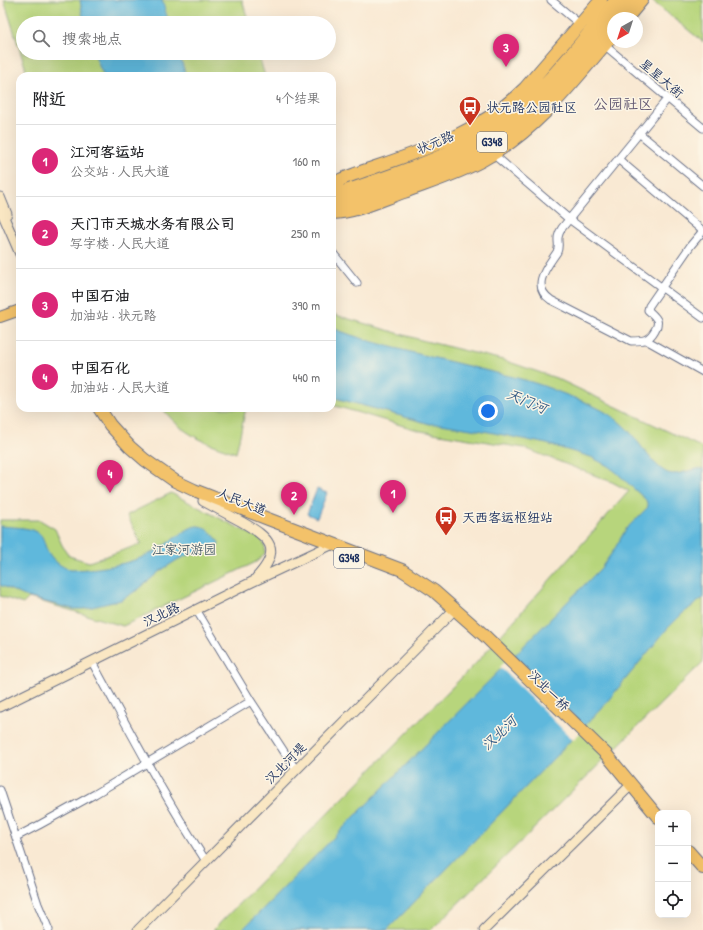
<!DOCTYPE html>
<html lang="zh">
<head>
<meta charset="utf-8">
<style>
  body { margin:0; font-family:"Patrick Hand","LXGW WenKai TC",sans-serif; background:#f2f2f2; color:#202124 }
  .controls { position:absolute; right:12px; bottom:12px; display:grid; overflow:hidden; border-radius:8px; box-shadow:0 4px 16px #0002 }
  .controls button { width:36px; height:36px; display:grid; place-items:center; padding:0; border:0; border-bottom:1px solid #e0e0e0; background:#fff; color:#202124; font:20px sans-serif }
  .compass { position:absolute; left:607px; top:12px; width:36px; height:36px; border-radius:50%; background:#fff; box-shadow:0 4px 16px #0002; rotate:219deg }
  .you { position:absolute; left:488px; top:411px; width:14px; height:14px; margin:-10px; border:3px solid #fff; border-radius:50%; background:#1a73e8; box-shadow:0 0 0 6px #1a73e833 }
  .badge { display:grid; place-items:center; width:26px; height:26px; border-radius:50%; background:#db2777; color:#fff; font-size:13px; font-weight:700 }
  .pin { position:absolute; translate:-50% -33px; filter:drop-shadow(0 1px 2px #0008) }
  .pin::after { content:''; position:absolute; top:21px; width:14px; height:12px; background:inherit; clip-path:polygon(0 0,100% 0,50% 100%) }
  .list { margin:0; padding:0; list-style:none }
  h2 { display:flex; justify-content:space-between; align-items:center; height:52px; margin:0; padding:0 16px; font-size:17px }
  h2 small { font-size:13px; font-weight:400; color:#757577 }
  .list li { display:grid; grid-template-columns:26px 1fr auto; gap:12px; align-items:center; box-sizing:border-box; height:72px; padding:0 16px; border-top:1px solid #e0e0e0 }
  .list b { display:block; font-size:15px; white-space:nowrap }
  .list p { margin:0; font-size:13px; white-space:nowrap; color:#757577 }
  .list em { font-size:13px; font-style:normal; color:#757577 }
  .icon { flex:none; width:22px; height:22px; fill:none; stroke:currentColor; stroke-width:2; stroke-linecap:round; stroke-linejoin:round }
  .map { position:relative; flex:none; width:703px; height:930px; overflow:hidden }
  .search { position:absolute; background:#fff; box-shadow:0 4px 16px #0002; left:16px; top:16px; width:320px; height:44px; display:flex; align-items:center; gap:10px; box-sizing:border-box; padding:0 14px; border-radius:22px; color:#757577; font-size:15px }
  .panel { position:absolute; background:#fff; box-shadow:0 4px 16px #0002; left:16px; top:72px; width:320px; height:340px; border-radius:12px }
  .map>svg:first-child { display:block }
</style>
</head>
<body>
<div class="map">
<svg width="703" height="930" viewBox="0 0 703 930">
  <rect width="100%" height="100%" fill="#fcf5e5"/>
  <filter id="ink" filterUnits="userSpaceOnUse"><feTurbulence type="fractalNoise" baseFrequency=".025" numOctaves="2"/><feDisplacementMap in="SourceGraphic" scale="8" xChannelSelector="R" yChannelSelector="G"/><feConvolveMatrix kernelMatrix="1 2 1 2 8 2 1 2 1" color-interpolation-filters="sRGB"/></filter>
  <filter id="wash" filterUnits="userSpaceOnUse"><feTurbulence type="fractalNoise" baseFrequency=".012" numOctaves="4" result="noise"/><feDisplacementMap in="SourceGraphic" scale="16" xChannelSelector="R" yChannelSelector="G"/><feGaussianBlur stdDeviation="0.9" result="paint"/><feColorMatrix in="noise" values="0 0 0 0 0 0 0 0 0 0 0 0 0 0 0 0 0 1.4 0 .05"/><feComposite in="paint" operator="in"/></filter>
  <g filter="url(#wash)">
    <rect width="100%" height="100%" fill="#f9e9d3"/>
    <path fill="#b7d57c" stroke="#69826d" d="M4,0H242L249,23H23V53H258L265,76H28Z
      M651,0H703V42Z
      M332,314L421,340L503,360L556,378L703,448V662L431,930H213L477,662L629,491L612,482L524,448L421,431L332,405Z
      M162,408H246L236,453C204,442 184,436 162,408Z
      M171,493L262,540C268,552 266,554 256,562L123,626L29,598L23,604L0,596V520H40L55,529L62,545L69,556L89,562L141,544L127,515Z"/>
    <path fill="#5fb8dc" stroke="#3d749d" d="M80,0H162L169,23H84Z
      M94,53H179L186,76H104L99,66Z
      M332,328C383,348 439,358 492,372C515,377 538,383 559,392C582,401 607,409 625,427C638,439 653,467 668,473C680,477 691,467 703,469V598L682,614L667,629L601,709L468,847L387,930H242L601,568L614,550L626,529L648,507L646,500L616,472L608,466L591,457L547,444L489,432L441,424H430L412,419L332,397Z
      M317,489L327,493L317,518L307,514Z
      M0,526C9,527 30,527 37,532C43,535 44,542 46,548C51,559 59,566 71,570C102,569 136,564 162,547C170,542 190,525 198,526C206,526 216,536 219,543L217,547L188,555L177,560L160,571L139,589L121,600L84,609H73L27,597L0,585Z"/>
    <path fill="#f9e9d3" d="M512,655L585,728L573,740L500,667Z"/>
  </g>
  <g filter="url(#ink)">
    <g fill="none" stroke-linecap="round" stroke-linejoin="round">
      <g stroke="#697087" stroke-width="9">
        <path id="street" d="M551,0L582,26
          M602,43L703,128
          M668,98L562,228C554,240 561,243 557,252C547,267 530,286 551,300L631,341C643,341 649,341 655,330C657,327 658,323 657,320C655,316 651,313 648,310L649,306L691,245L703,231
          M639,133L703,186
          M493,154L569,219L703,318
          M618,159L703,231
          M332,252L357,283
          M646,340L703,372
          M197,611L251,701L296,770
          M92,662C129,729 164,797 206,861
          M0,790L38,904L49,930
          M16,837L39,825L95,794L251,701"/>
      </g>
      <g stroke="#697087" stroke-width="11">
        <path id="secondary" d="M0,197L7,214
          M0,208L20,254
          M203,501C216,508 229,515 242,522C270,538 283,549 256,578
          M0,707L252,582L333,544
          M138,930L450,614
          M484,930L631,785"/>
      </g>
      <g stroke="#697087" stroke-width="12">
        <path id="primary" d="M0,317L20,310"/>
      </g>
      <g stroke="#697087" stroke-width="14">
        <path id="highway" d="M614,18L629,0
          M627,18L642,0
          M332,185L342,179L355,174C418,152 476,136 525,88L601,0
          M332,196C391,174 456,157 507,118C548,87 582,40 616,0
          M332,206C389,186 452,171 502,136C546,105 579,60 613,20
          M332,213C357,212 381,200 404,192C431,182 458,174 483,160C537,131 574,81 613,35
          M99,408L110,425L130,447L145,460L175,481L194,490L268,519L402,570L434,591L485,636L606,754L658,817
          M688,851L703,868"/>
      </g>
      <use href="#street" stroke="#fff" stroke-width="7"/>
      <use href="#secondary" stroke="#fae7c3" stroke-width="9"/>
      <use href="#primary" stroke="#f3c26a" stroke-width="10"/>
      <use href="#highway" stroke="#f3c26a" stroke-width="12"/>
    </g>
  </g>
  <defs>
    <g id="bus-pin" transform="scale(1.15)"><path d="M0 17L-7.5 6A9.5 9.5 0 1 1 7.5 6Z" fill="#c8321e" stroke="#fcf5e5"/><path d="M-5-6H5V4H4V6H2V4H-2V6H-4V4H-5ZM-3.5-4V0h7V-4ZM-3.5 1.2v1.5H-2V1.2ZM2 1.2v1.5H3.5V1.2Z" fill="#fff"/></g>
  </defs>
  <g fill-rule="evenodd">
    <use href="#bus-pin" x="470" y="107"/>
    <use href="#bus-pin" x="446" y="517"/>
  </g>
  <g text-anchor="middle" stroke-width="3" stroke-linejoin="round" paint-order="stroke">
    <g fill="#fcf5e5" stroke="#5e6a86" stroke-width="1">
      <rect x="477" y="132" width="30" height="20" rx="3"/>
      <rect x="334" y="548" width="30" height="20" rx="3"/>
    </g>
    <g font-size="12" font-weight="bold" fill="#1b2f5e">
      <text x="492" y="146">G348</text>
      <text x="349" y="562">G348</text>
    </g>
    <g font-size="13" fill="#1b2f5e" stroke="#fcf5e5">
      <text transform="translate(662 78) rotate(40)" y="5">星星大街</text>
      <text transform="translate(435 142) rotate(-23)" y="5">状元路</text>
      <text transform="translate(242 501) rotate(22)" y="5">人民大道</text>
      <text transform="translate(161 614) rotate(-26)" y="5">汉北路</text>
      <text transform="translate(549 690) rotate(45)" y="5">汉北一桥</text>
      <text transform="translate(285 763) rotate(-45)" y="5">汉北河堤</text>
    </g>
    <g font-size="13" fill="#1b2f5e" stroke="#fcf5e5" text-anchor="start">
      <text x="486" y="112">状元路公园社区</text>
      <text x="462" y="522">天西客运枢纽站</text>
    </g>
    <g font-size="13" fill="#425866" stroke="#fcf5e5">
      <text x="184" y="554">江家河游园</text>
    </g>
    <g font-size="14" font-style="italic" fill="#2f5884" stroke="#fcf5e5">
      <text transform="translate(527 401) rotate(23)" y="5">天门河</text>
      <text transform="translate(499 733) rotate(-44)" y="5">汉北河</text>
    </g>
    <g font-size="15" fill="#625872" stroke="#fcf5e5">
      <text x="623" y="109">公园社区</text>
    </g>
  </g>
</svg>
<div class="controls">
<button>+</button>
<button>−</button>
<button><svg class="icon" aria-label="locate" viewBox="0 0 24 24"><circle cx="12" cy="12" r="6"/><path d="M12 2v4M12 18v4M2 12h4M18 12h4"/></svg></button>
</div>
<svg class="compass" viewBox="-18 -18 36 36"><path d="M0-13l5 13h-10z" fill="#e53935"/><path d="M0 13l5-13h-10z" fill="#757577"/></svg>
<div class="you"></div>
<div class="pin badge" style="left:393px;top:513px">1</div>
<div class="pin badge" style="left:294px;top:515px">2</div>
<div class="pin badge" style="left:506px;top:67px">3</div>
<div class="pin badge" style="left:110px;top:493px">4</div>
<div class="search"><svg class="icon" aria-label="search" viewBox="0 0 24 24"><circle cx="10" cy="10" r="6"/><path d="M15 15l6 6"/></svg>搜索地点</div>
<section class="panel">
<h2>附近<small>4个结果</small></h2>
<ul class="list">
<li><span class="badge">1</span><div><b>江河客运站</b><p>公交站 · 人民大道</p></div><em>160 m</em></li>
<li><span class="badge">2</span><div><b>天门市天城水务有限公司</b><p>写字楼 · 人民大道</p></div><em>250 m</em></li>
<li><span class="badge">3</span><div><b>中国石油</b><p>加油站 · 状元路</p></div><em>390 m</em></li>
<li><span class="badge">4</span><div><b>中国石化</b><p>加油站 · 人民大道</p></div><em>440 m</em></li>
</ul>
</section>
</div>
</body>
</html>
